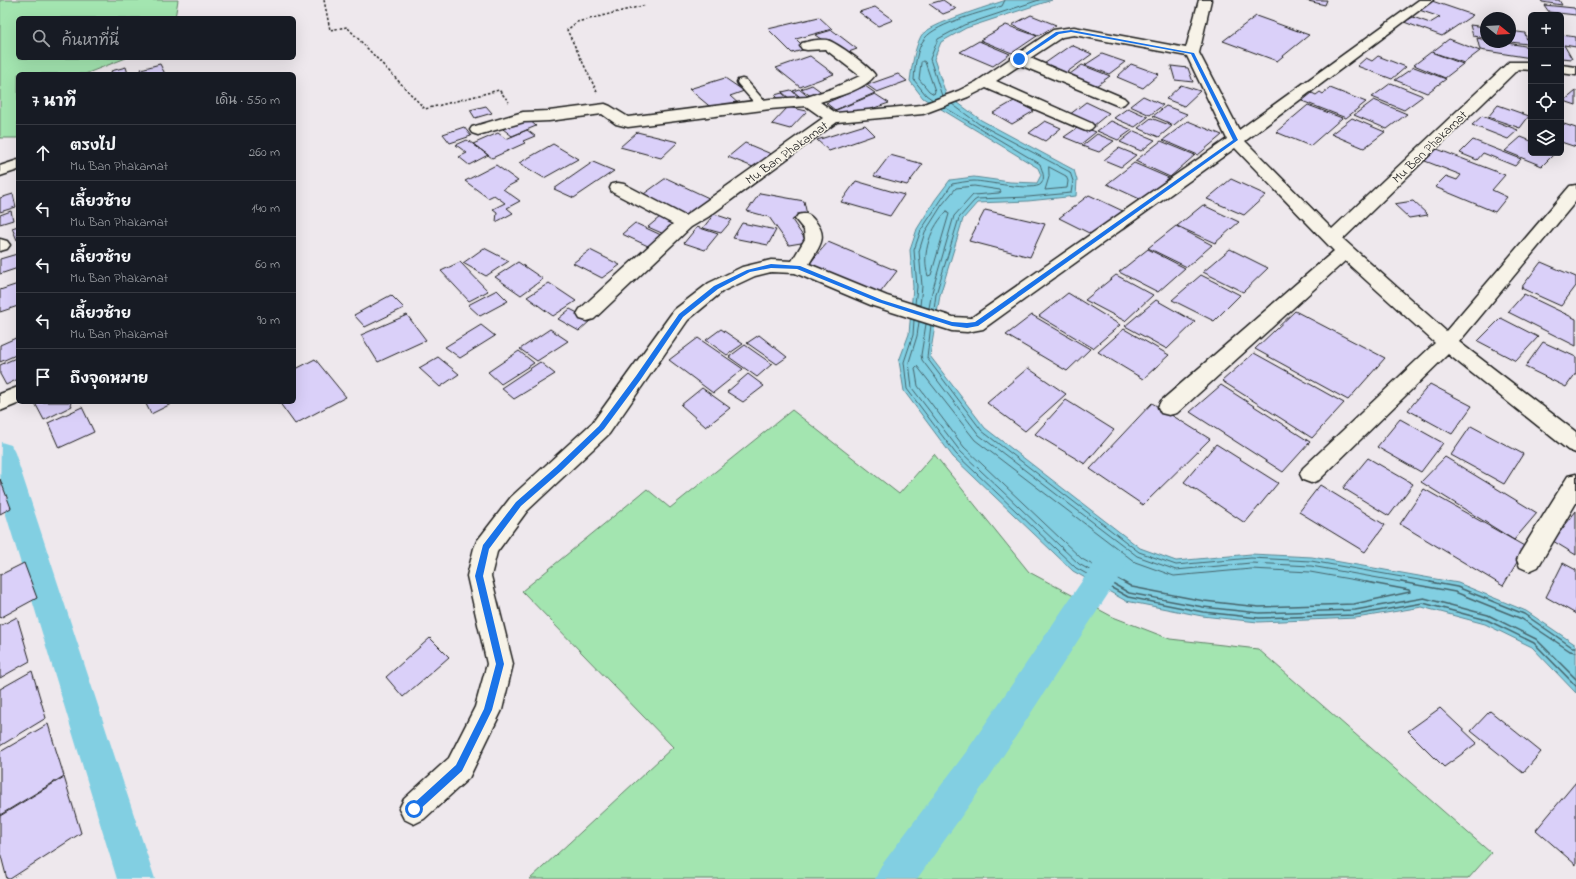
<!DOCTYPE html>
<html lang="th">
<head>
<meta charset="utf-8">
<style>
  body { margin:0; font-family:"Indie Flower","Playpen Sans Thai",sans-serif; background:#20242c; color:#f1f3f6 }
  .controls { position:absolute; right:12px; top:12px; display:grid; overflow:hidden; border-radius:6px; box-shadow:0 4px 16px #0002 }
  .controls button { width:36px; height:36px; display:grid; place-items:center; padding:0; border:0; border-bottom:1px solid #363941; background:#171b24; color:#f1f3f6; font:20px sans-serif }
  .compass { position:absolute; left:1480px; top:12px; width:36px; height:36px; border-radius:50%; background:#171b24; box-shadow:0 4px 16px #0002; rotate:108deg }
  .stop { position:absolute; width:12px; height:12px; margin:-9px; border:3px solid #1a73e8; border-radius:50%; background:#fff }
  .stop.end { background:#1a73e8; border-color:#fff; box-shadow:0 1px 4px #0008 }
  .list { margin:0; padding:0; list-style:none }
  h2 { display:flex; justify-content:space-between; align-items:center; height:52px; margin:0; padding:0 16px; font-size:17px }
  h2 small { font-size:13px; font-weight:400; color:#9ea1a6 }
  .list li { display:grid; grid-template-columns:26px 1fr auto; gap:12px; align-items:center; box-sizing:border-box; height:56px; padding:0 16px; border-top:1px solid #363941 }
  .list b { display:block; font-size:15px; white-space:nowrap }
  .list p { margin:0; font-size:13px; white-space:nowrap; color:#9ea1a6 }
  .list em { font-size:13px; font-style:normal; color:#9ea1a6 }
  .icon { flex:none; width:22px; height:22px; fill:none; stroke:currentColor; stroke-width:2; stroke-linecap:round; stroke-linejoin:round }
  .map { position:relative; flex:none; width:1576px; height:879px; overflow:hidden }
  .search { position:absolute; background:#171b24; box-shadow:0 4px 16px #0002; left:16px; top:16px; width:280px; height:44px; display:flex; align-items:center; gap:10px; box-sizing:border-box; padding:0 14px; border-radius:6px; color:#9ea1a6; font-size:15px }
  .panel { position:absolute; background:#171b24; box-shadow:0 4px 16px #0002; left:16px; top:72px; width:280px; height:332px; border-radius:6px }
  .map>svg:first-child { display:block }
</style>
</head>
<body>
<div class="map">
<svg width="1576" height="879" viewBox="0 0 1576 879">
  <rect width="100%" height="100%" fill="#eee8ed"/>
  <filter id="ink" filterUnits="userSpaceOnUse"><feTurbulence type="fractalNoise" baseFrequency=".025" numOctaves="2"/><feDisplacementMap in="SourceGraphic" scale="8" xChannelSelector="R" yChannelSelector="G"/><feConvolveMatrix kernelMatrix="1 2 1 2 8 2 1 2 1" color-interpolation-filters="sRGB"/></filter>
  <g filter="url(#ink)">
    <path fill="#a3e5b0" stroke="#608066" d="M0,0H178L175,18H18V58H126L85,74H18V138H0Z
      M792,410L899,494L934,454L1029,572L1113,617L1170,639L1258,649L1491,853L1468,879H530L673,747L522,591L647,489L670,508Z"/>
    <path fill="#82cfe2" stroke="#598793" d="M1006,0H1052L966,28L941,42L934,59L946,94L981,120L1074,170L1077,180L1076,196L1028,201L977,203L963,219L940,295L930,356L985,428L1140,548L1176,561L1251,554L1312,557L1458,583L1526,611L1576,645V693L1532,647L1485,624L1422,607L1356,618L1258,622L1202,616L1126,601L1073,571L953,457L904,391L899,361L909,334L913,287L910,250L917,229L935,200L950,180L974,177L1010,182L1037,183L1041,175L1038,168L923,98L910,81C912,66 914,50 921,36C928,24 990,6 1006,0Z"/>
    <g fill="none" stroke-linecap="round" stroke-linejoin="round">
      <path stroke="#45646b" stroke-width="1" d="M923,61L925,62L935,91L934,94L929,91L919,79L921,63Z
        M942,96L930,59L938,39L964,25L1039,0
        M933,100L926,95L914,80C915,67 916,49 925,38C937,23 983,12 1002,6L1005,0
        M1049,167L1066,176L1068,181L1067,188L1045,190L1049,177Z
        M947,211L949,214L931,275L928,276C921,253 931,227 947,211Z
        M915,304L917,287L914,250L921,230L952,184C959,183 966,181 974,181C985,181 1034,192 1041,184C1046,178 1042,171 1040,164L944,107
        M920,306L922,286L919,251L925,232L942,205L956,188L974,186L1000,190L1001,192L999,193L973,195L954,216L932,292L929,308
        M934,310L936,294L959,218L974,201L977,199L1028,197L1071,193L1073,181L1070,172L979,124L952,104
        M914,320L913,335L904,362L907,389L956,454L1076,568L1103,583
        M919,322L917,336L909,362L912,388L960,451L1079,564L1112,583
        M926,324L921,355L922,360L979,435L1137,556L1176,570L1251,563L1311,566L1406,583
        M931,325L927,358L982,431L1139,552L1176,565L1251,558L1311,561L1436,583
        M1125,583L1082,559L964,447L918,386L915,368L917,366L975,440L1135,562L1174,576L1251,569L1310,572L1372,583"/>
      <path stroke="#45646b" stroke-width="1.5" d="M1101,582L1128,597L1203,612L1259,618L1355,615L1423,603L1487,620L1534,643L1576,686
        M1110,582L1129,593L1203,607L1259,613L1355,610L1424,598L1488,615L1536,639L1576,679
        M1123,582L1132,587L1204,601L1259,607L1354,604L1410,592L1409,590L1366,582
        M1401,582L1455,592L1522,619L1570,651L1576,652
        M1430,582L1457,587L1524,614L1572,647H1576"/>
      <path fill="#82cfe2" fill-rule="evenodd" d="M1,442L11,445L15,453L155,879H117L0,495Z
        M1112,549L1123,553L1127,562L1123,571L990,776L917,879H875L881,866L966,752L1101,553Z"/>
    </g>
    <path fill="#dad0f9" stroke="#1c1c1c" d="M943,0L956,9L943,14L929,4Z
      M1304,0H1327L1325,5Z
      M1541,0H1559L1562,5L1542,2Z
      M1432,1L1473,15L1442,36L1404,22L1413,17L1430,23L1440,17L1419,10Z
      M1544,5L1574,8L1576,11V15L1549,12Z
      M875,7L893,20L878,26L859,12Z
      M1031,15L1056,25L1038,36L1012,25Z
      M1256,16L1309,35L1277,61L1223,41Z
      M819,17L832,29L796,39L806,49L792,53L768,29Z
      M1006,25L1037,36L1012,53L980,40Z
      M1470,25L1486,27V38L1473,36Z
      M832,30L857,49L843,54L815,35Z
      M1510,31L1525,33L1528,44L1510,42Z
      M1561,35L1576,37V47L1564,45L1572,59L1561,58Z
      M1477,38L1486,40V42H1501L1531,47V58L1480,50Z
      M1449,39L1480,51L1464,63L1432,52Z
      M979,41L1010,54L993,66L960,52Z
      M1071,45L1092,54L1063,75L1041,66Z
      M1431,52L1463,64L1445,78L1414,65Z
      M1102,54L1125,62L1109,74L1085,65Z
      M810,56L834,74L800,87L776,68Z
      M1378,56L1406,67L1392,79L1357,66L1366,58L1372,61Z
      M160,64L165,74H143L141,69Z
      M1131,64L1159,74L1143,88L1117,77Z
      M1082,65L1110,76L1093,88L1066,77Z
      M1171,66L1188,68L1193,82L1175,80Z
      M126,67L128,74H112L111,71Z
      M1414,67L1446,79L1427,93L1395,80Z
      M898,74L907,81L877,92L867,85Z
      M725,78L744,91L730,96L741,106L714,110L689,89Z
      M1391,83L1423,96L1404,110L1372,97Z
      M812,85L823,93L812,97L801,89Z
      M1181,85L1200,91L1184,106L1166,99Z
      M865,86L875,93L835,110L826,103Z
      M1330,88L1366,102L1346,118L1302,101L1312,93L1316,95L1320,92L1323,94Z
      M799,89L810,98L804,100L793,91Z
      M791,90L801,99L791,100L782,92Z
      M1576,91V105L1564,101Z
      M782,93L790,100L782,102L775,95Z
      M875,94L889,103L859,113L840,115L834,111Z
      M1143,96L1163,105L1150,115L1130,106Z
      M1374,100L1407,114L1387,129L1354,115Z
      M1014,101L1034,111L1012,124L993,113Z
      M1086,102L1109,113L1093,126L1069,115Z
      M1308,105L1342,118L1310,146L1276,132Z
      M1498,105L1529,116L1520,128L1488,117Z
      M486,106L492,113L475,118L470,110Z
      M1166,106L1187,114L1174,125L1153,116Z
      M788,107L807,111L790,129L772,124Z
      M1128,108L1148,117L1135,127L1114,118Z
      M1482,116L1518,130L1508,139L1472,125Z
      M1151,118L1172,126L1159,137L1138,128Z
      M1352,118L1385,132L1364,148L1331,134Z
      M528,119L536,126L512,136L503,129Z
      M1045,121L1061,128L1045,141L1029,133Z
      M1111,121L1132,130L1118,140L1097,131Z
      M1188,121L1222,135L1198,155L1163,140Z
      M1561,123L1576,128V147L1561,142Z
      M865,125L875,135L829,151L817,140Z
      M1080,126L1096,132L1081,144L1064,137Z
      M464,127L471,136L450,143L443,134Z
      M527,130L535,136L523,141L525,143L492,158L473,144L498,133L506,139Z
      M1134,131L1155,140L1141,151L1120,142Z
      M637,132L678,142L661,158L620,147Z
      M1097,134L1114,141L1099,152L1082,146Z
      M1521,137L1531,141V153H1555L1542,166L1505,151Z
      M467,140L473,144L488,155L469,165L459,157L467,153L456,145Z
      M1473,140L1521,159L1515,166L1483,153L1477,160L1460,153Z
      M1161,141L1195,155L1170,177L1135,161Z
      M745,143L776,156L758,169L728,157Z
      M553,144L578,159L544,178L519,163Z
      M1119,148L1136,155L1121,167L1104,160Z
      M1437,149L1505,175L1492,190L1507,197L1495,212L1435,187L1446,176L1457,180L1461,175L1425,161Z
      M890,155L923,164L907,185L874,176Z
      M593,162L614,171L574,198L554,189Z
      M1134,163L1169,178L1142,200L1107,184Z
      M496,165L518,181L503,189L520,201L507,208L513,213L496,222L497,212L493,209L505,203L494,195L488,198L465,181Z
      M666,178L713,200L687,219L641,196Z
      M1231,179L1266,195L1244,215L1207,199Z
      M856,181L904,195L890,216L841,202Z
      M760,193L804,201L807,215L792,220L807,242L789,245L769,217L747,211Z
      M13,194L16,207L0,212V198Z
      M1089,195L1125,212L1095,236L1059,218Z
      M1413,201L1428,215L1409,218L1394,204Z
      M1203,205L1239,222L1215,243L1177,226Z
      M985,210L1045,224L1030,257L969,241Z
      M11,211L13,220L0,224V215Z
      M714,214L732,220L721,233L703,228Z
      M660,217L676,225L664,234L648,227Z
      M635,223L661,235L648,246L622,234Z
      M742,223L776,230L768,245L733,238Z
      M18,226V240H17L12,228Z
      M1176,226L1212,245L1187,267L1148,248Z
      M697,227L718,234L705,250L684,243Z
      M828,242L897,271L880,293L809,264Z
      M484,248L509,261L486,276L463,263Z
      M1148,249L1185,268L1158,292L1119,272Z
      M1230,249L1268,268L1243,292L1203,272Z
      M590,250L620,265L602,278L573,263Z
      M17,254L18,268L0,274V259Z
      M460,262L488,291L469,301L441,271Z
      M518,262L543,279L521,295L495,277Z
      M1541,262L1576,277V286L1561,306L1521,288Z
      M1116,275L1153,295L1125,321L1085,300Z
      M1201,275L1240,295L1214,321L1172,300Z
      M549,283L576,301L553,316L527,297Z
      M18,284V306L0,312V290Z
      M497,290L508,301L480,316L468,305Z
      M1068,293L1120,325L1093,348L1039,316Z
      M1524,294L1576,319V346L1508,312Z
      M391,295L404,308L365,327L354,315Z
      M1156,300L1195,322L1167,349L1125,326Z
      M570,309L591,320L579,331L558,319Z
      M1295,311L1385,358L1348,400L1255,349Z
      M407,315L426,340L378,362L361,335Z
      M1032,315L1090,349L1067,371L1006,335Z
      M1501,318L1538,337L1516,361L1478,341Z
      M481,325L495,336L460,358L445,347Z
      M550,329L568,341L537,361L520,349Z
      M721,329L743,344L727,355L706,340Z
      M1124,329L1169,355L1143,379L1098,352Z
      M759,335L787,357L777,364L747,343Z
      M18,337V354L0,362V345Z
      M698,338L743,369L713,393L669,360Z
      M1543,342L1576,357V373L1566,387L1525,367Z
      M745,345L772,364L757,377L729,357Z
      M519,351L534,363L501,384L488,372Z
      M1254,353L1344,403L1312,438L1222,381Z
      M18,357V379L6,385L0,374V365Z
      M438,357L459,374L440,387L419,368Z
      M315,359L346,397L295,424L279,402H294V370Z
      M540,362L555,374L514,399L501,388Z
      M1028,368L1066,394L1025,431L987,403Z
      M748,374L764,386L743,402L727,392Z
      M1430,384L1472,406L1452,434L1408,410Z
      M1221,385L1310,442L1283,472L1190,412Z
      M702,388L730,408L706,427L681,405Z
      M1066,400L1114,430L1085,464L1035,434Z
      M36,402H70L72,406L44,420L35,403Z
      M145,402H170L171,404L151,414Z
      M1152,403L1210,439L1143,505L1090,469Z
      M82,407L94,432L59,448L48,423Z
      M1400,419L1443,443L1421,472L1377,447Z
      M1471,426L1523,454L1504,484L1451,455Z
      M1216,444L1278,483L1245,523L1184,482Z
      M1445,457L1537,513L1514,540L1421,482Z
      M1368,458L1413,484L1389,516L1343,488Z
      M0,479L11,508L0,514Z
      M1320,485L1385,525L1365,552L1299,512Z
      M1424,489L1526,547L1503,586L1400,524Z
      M1576,511V555L1553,541Z
      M24,563L37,598L0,618V575Z
      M1563,563L1576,570V614L1546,597Z
      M17,617L30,661L0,678V626Z
      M430,638L449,657L403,697L386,677Z
      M32,671L46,718L0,746V689Z
      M1440,708L1477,743L1444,767L1408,731Z
      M1490,711L1541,752L1523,773L1471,731Z
      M48,724L64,776L0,815V752Z
      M64,777L81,833L10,879H7L0,852V816Z
      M1576,782V865L1536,830Z"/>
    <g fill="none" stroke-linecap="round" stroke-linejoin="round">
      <g stroke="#1c1c1c" stroke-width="3">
        <path id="lane" d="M742,79L746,80L766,103L767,105L766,107H758L738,84L737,82L738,80Z"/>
      </g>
      <g stroke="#1c1c1c" stroke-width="3">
        <path id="street" d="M1199,0H1211L1199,53L1239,130L1419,0H1433L1245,141L1332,229L1509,62H1531V70L1518,69L1343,239L1446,331L1570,186L1576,185V201L1459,342L1576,432V453L1568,450L1448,354L1319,480L1311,483L1303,480L1300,474L1303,468L1435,343L1345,261L1177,413L1169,415L1161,413L1158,407L1161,401L1334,251L1235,148L983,329L967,332L952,331L873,306L795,273L771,272L755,276L723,291L688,320L609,434L527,511L497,552L491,576L513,664L502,710L469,778L424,819L414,824L404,819L399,809L404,799L449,758L475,707L487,664L467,576L474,548L477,541L511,497L593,422L674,310L709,283L742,267L771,260L792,261L805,239L804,230L795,219L798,215C806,213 809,214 814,220C830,237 818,248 809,264L887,296L953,317L971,318L1227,139L1187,56L1074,35L1062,37L1030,58L1124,98L1127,101L1124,104L1119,106L1114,104L1020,65L996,81L1091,123L1094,126L1091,129L1086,131L1081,129L986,88L968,97L923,114L837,122L708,217L691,227L594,319L587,321L580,319L577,314L580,309L673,224L612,192L610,188L612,184L618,183L624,184L685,216L823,118L806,106L770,109L628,127L616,124L602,114L549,121L524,122L478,135L472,133L470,130L472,127L523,112L549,111L605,104L610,106L628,117L770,99L807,97L831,89L860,76L825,49L807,50L802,49L800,46L802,43C809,41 820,39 827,40C836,42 870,67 875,75C866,89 836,97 820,102L836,113L921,105L958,91L976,82L1053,30L1074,27L1186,48Z
          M1561,65L1576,67V75L1561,73Z
          M18,160V170L0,176V166Z
          M0,239L7,241L10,245L7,249L0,251Z
          M18,387V402H22L0,411V394Z
          M1576,474V503L1538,567L1529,571L1520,567L1517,560L1520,553L1568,476Z"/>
      </g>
      <path stroke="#1c1c1c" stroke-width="1.5" stroke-dasharray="2.5 2" stroke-linecap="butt" d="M324,0L330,30L347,27L425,109L499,90L509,102
        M597,92L567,30L577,22L646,5"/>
      <use href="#lane" fill="#f7f3e8" fill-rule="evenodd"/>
      <use href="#street" fill="#f7f3e8" fill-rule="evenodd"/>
    </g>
  </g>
  <path fill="#1a73e8" d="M1071,30L1194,53L1238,140L978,326L967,328L952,326L878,302L797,269L771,268L750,272L718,289L683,317L641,379L604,429L561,471L521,506L489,549L483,576L504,664L492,710L462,771L417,812L414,814L411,812L410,809L411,806L456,765L484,709L496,664L475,576L483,545L516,502L556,467L599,426L636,376L679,314L714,286L747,270L771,264L800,266L882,300L952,322L967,323L975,322L1233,140L1191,54L1071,32L1059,34L1020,60L1017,59L1056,32Z"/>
  <g text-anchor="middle" stroke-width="3" stroke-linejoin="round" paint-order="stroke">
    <g font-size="13" fill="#1c1c1c" stroke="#f7f3e8">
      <text transform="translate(1429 146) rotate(-44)" y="5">Mu Ban Phakamat</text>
      <text transform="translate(786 152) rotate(-36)" y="5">Mu Ban Phakamat</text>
    </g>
  </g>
</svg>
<div class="controls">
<button>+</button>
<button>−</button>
<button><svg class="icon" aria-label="locate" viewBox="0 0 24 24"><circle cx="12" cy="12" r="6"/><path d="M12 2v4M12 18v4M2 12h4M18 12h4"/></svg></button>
<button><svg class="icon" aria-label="layers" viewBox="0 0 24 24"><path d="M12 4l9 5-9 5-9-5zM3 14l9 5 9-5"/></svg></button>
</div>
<svg class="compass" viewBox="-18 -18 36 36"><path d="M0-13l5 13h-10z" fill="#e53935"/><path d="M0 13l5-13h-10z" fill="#9ea1a6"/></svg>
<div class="stop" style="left:414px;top:809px"></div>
<div class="stop end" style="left:1019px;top:59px"></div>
<div class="search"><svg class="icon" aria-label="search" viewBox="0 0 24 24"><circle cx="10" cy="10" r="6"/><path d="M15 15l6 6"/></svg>ค้นหาที่นี่</div>
<section class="panel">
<h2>7 นาที<small>เดิน · 550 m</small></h2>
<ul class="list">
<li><svg class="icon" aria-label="ahead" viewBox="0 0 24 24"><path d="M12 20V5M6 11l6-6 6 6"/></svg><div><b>ตรงไป</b><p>Mu Ban Phakamat</p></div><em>260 m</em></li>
<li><svg class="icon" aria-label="left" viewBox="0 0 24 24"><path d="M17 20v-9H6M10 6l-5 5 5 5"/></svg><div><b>เลี้ยวซ้าย</b><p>Mu Ban Phakamat</p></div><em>140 m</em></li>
<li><svg class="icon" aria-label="left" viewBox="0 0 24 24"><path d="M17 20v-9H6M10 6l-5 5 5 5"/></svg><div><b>เลี้ยวซ้าย</b><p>Mu Ban Phakamat</p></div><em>60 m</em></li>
<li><svg class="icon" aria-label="left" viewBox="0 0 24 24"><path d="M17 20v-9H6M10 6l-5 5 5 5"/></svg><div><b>เลี้ยวซ้าย</b><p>Mu Ban Phakamat</p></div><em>90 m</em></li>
<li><svg class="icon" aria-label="arrive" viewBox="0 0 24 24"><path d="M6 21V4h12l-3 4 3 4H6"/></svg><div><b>ถึงจุดหมาย</b></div></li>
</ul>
</section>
</div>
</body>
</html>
